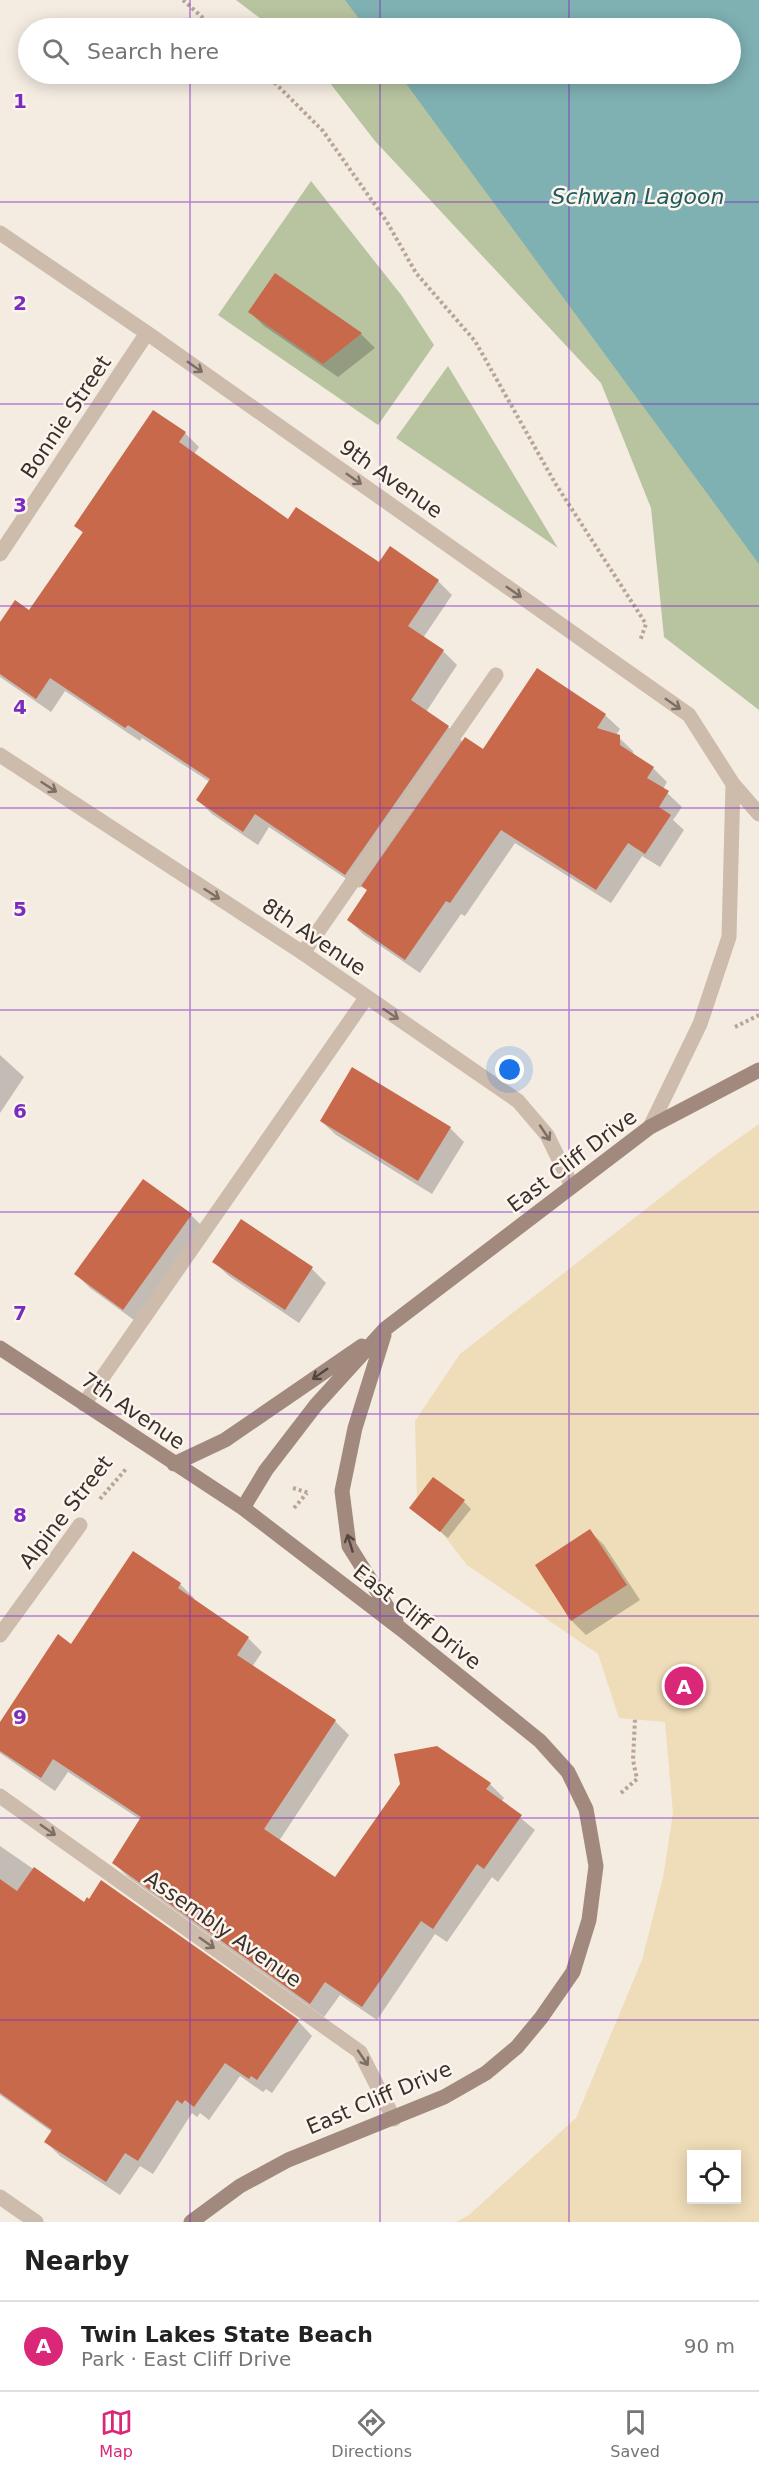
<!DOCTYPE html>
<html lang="en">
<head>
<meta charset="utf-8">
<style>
  body { margin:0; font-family:"DejaVu Sans",sans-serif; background:#f2f2f2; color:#222 }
  .controls { position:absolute; right:18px; bottom:18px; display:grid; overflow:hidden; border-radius:0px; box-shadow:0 3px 15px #0003 }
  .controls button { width:54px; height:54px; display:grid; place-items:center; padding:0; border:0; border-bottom:2px solid #e0e0e0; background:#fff; color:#222; font:30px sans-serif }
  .you { position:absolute; left:510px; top:1070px; width:21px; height:21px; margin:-15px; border:4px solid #fff; border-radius:50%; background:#1a73e8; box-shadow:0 0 0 9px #1a73e833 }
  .badge { display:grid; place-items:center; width:39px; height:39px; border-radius:50%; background:#db2777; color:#fff; font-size:20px; font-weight:700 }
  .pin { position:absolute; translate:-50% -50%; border:3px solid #fff; box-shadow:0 2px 6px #0006 }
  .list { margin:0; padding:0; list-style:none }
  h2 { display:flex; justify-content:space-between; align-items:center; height:78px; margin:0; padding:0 24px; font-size:26px }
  h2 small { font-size:20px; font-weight:400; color:#767676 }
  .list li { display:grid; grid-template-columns:39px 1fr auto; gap:18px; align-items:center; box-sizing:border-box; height:90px; padding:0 24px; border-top:2px solid #e0e0e0 }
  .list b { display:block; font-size:22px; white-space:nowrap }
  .list p { margin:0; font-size:20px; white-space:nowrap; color:#767676 }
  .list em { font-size:20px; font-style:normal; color:#767676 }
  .icon { flex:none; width:33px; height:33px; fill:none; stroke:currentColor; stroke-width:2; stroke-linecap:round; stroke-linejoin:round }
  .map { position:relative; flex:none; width:759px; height:2222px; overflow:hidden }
  .search { position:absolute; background:#fff; box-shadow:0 3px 15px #0003; left:18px; right:18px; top:18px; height:66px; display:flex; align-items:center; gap:15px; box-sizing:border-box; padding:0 21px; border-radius:33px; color:#767676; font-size:22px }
  .sheet { height:168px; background:#fff }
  nav { display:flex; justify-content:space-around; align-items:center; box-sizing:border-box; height:84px; border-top:2px solid #e0e0e0; background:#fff; font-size:16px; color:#767676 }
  nav a { display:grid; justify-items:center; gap:3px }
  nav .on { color:#db2777 }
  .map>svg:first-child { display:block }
</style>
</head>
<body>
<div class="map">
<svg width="759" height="2222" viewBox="0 0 759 2222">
  <rect width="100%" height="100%" fill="#f4ebe1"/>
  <path fill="#b8c4a0" d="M236,0H759V710L664,637L651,508L601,383L375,141L323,74H730V28H273Z
    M311,181L402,296L434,345L378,425L218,315Z
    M448,366L558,548L396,438Z"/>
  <path fill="#efdcb8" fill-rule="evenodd" d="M759,1124V2222H456L469,2215L576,2118L642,1960L663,1878L673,1813L665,1722L619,1718L598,1654L467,1565L417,1501L415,1421L460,1354L714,1156ZM692,2154H736V2200H692Z"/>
  <path fill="#7fb0b2" d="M345,0H759V564L399,74H730V28H366Z"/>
  <path fill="#0003" d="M250,312L361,334L375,348L338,377L264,326Z
    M185,433L199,447L194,454L288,521L379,564L438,581L452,595L423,638L443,651L457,665L426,712L448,727L463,742L484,751L538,670L605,715L620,729L616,735L633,751L634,756L653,768L667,782L663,789L682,807L673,820L684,830L660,867L642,856L611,903L515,843L465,916L461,914L420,973L363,934L349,920L368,891L362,885L360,888L269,827L258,845L212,814L198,800L210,782L142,738L140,741L65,691L51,712L0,677V625L29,612L84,534L76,526Z
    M0,1055L24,1077L0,1113Z
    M321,1121L450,1128L464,1142L432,1194L336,1135Z
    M191,1215L205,1229L138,1323L90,1288L76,1274Z
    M242,1221L312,1269L326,1283L299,1323L229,1276L214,1262Z
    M464,1502L471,1509L448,1538L411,1508Z
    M590,1531L604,1545L640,1600L586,1635L572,1621L537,1566Z
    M180,1584L194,1598L193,1601L248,1638L262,1652L252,1667L335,1721L349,1735L279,1841L335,1879L490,1784L504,1798L501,1802L535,1830L498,1882L492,1877L447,1942L435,1934L377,2020L340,1995L324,2017L128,1877L114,1863L141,1820L68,1772L55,1791L0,1753V1725L72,1646Z
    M0,1846L84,1904L298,2021L312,2036L272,2093L266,2089L263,2092L240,2076L209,2120L200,2113L197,2117L192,2113L153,2174L140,2166L120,2195L60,2156L46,2142L52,2132L0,2095Z"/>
  <path fill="#c8694b" d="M275,273L362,333L323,364L248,312Z
    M153,410L186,432L179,442L288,519L296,507L379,562L390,546L439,580L408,626L444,650L411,700L449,726L345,875L255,814L243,832L196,800L210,779L128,725L125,728L50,678L36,699L0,674V622L15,600L29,610L83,532L74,526Z
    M537,668L606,714L597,728L620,735V745L654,767L647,778L669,791L659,807L671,815L645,854L628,843L596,890L501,830L450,903L446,901L405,960L347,920L367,890L361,886L465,737L483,749Z
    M352,1067L451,1127L418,1181L320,1121Z
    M143,1179L192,1214L123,1310L74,1274Z
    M241,1219L313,1267L285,1310L212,1262Z
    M433,1477L465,1500L440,1532L409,1508Z
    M590,1529L627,1585L571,1621L535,1565Z
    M133,1551L181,1583L178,1588L249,1637L237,1655L336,1720L264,1829L335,1877L400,1784L394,1754L437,1746L491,1783L486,1789L522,1815L484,1869L477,1864L433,1929L421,1921L362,2007L325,1982L310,2004L112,1863L141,1817L53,1759L41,1778L0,1751V1722L58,1634L71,1644Z
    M34,1867L84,1902L87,1897L89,1899L101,1880L299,2020L257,2080L251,2076L249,2079L225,2063L194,2107L185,2100L182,2104L177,2100L138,2161L125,2153L106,2182L44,2142L52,2130L0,2093V1879L17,1891Z"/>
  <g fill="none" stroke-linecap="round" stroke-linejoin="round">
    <path stroke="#b9a596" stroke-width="4" stroke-dasharray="3 3" stroke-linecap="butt" d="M183,0L214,28
      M266,74L323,131L387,222L416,273L475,341L555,483L646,624L640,641
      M735,1027L759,1015
      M293,1488L309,1493
      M100,1499L126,1469
      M294,1508L307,1493
      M621,1793L637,1779L633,1760L635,1719"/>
    <path stroke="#cdbbac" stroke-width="15" d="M303,953L496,675
      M84,1404L366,998"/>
    <path stroke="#cdbbac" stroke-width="15" d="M0,233L147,333L689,715L733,784L759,814
      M0,554L147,333
      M0,755L303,953L518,1101L547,1135L572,1186
      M650,1127L700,1024L729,937L733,784
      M0,1635L80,1525
      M0,1796L360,2052L394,2119
      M0,2197L36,2222"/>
    <path stroke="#a18a7d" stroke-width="15" d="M384,1335L355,1428L342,1491L349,1546L396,1621
      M0,1348L243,1508L401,1629L540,1741L568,1772L586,1809L596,1866L589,1920L573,1972L541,2018L517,2047L486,2073L444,2097L288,2160L240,2186L191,2222
      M174,1464L225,1440L362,1346
      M243,1508L266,1470L316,1405L385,1329L650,1127L759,1070"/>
  </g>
  <defs><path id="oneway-shaft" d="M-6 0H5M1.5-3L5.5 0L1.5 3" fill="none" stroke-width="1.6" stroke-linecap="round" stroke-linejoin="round" transform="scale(1.5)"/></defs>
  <g stroke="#7d6f65">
    <use href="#oneway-shaft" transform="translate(195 367) rotate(35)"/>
    <use href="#oneway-shaft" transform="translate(354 479) rotate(35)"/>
    <use href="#oneway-shaft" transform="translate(514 592) rotate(35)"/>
    <use href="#oneway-shaft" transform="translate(673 704) rotate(35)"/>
    <use href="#oneway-shaft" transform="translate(49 787) rotate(33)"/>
    <use href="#oneway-shaft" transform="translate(212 894) rotate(33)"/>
    <use href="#oneway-shaft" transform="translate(391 1014) rotate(34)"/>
    <use href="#oneway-shaft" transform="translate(545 1133) rotate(56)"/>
    <use href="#oneway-shaft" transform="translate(48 1830) rotate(35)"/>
    <use href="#oneway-shaft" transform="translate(207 1943) rotate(35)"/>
    <use href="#oneway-shaft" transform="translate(363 2058) rotate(56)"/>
  </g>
  <g stroke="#544640">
    <use href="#oneway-shaft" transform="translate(320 1374) rotate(145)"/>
    <use href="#oneway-shaft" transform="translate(350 1543) rotate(-107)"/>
  </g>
  <path fill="none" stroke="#7b2cbf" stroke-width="1.5" stroke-opacity="0.55" d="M190,0V28M380,0V28M569,0V28M190,74V2222M380,74V2222M569,74V2222M0,202H759M0,404H759M0,606H759M0,808H759M0,1010H759M0,1212H759M0,1414H759M0,1616H759M0,1818H759M0,2020H759"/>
  <g text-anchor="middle" stroke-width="5" stroke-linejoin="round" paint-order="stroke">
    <g font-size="21" fill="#3b302b" stroke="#fbf5ee">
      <text transform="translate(66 417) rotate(-56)" y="7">Bonnie Street</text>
      <text transform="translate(391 479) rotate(35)" y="7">9th Avenue</text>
      <text transform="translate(314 937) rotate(34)" y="7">8th Avenue</text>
      <text transform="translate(572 1161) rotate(-37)" y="7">East Cliff Drive</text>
      <text transform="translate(133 1411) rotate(34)" y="7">7th Avenue</text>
      <text transform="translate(66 1512) rotate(-52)" y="7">Alpine Street</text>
      <text transform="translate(417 1617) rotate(38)" y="7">East Cliff Drive</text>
      <text transform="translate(223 1929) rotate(35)" y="7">Assembly Avenue</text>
      <text transform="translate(379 2098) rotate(-23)" y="7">East Cliff Drive</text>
    </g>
    <g font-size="22" font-style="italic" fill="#1f5a5e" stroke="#fbf5ee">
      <text x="638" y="204">Schwan Lagoon</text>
    </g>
  </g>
  <g font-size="20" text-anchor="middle" font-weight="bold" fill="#7b2cbf" stroke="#fbf5ee" stroke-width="5" stroke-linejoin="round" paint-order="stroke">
    <text x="20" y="108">1</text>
    <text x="20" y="310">2</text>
    <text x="20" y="512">3</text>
    <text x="20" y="714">4</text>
    <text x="20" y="916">5</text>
    <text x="20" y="1118">6</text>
    <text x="20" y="1320">7</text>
    <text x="20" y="1522">8</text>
    <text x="20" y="1724">9</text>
  </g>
</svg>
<div class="controls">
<button><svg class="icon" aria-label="locate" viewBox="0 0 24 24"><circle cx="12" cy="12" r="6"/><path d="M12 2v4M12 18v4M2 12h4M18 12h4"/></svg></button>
</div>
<div class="you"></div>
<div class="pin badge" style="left:684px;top:1686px">A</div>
<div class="search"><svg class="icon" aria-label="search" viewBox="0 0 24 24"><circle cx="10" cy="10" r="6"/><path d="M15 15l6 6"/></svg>Search here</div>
</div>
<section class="sheet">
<h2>Nearby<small></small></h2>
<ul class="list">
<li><span class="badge">A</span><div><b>Twin Lakes State Beach</b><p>Park · East Cliff Drive</p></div><em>90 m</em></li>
</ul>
</section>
<nav>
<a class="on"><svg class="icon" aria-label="map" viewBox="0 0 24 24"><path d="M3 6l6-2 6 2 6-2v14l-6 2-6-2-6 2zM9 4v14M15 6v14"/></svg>Map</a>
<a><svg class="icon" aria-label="directions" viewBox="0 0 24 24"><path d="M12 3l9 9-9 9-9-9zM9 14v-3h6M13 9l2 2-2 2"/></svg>Directions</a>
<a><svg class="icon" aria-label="saved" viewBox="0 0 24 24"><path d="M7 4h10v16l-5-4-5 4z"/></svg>Saved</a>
</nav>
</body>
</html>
